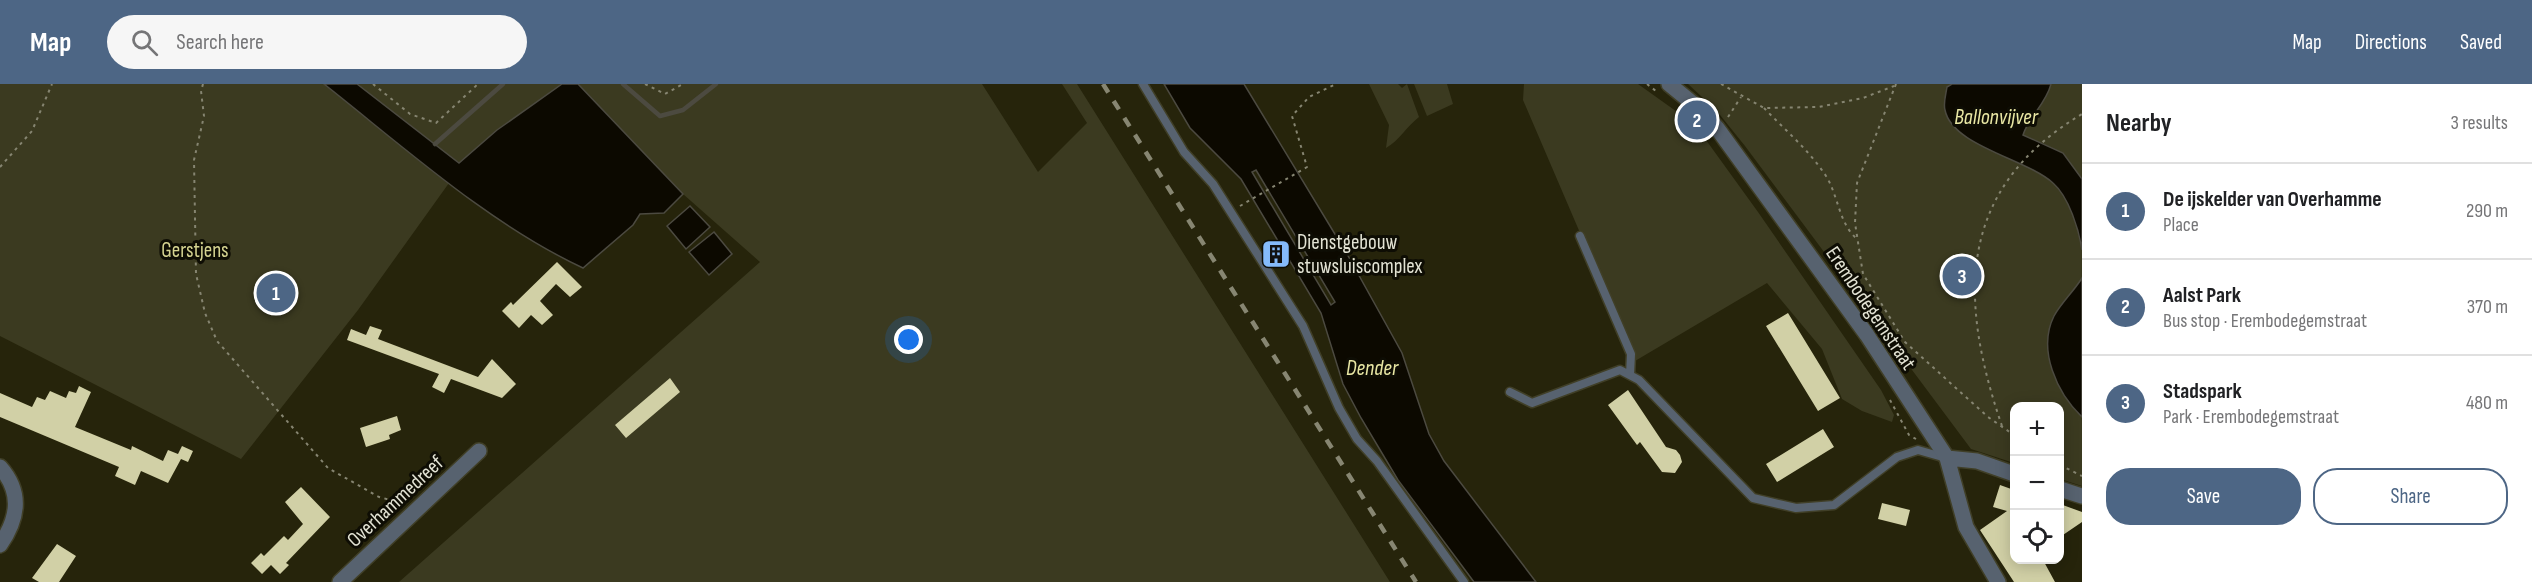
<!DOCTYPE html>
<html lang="en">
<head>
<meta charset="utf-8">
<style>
  body { margin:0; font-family:"Sofia Sans Condensed",sans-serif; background:#f6f6f6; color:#202124 }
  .controls { position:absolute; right:18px; bottom:18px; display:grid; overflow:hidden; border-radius:12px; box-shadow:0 3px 15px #0003 }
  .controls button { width:54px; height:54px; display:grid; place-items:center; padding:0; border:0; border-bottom:2px solid #e0e0e0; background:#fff; color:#202124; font:30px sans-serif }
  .you { position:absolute; left:909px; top:256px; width:21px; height:21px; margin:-15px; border:4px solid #fff; border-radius:50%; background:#1a73e8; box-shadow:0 0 0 9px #1a73e833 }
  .badge { display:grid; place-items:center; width:39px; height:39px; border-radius:50%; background:#4d6685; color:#fff; font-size:20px; font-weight:700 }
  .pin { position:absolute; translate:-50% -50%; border:3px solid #fff; box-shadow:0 2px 6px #0006 }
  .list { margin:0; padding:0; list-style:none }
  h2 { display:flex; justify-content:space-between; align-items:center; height:78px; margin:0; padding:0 24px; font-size:26px }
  h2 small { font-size:20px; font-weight:400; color:#757577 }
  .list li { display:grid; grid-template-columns:39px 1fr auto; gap:18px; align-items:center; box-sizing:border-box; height:96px; padding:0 24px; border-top:2px solid #e0e0e0 }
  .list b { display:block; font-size:22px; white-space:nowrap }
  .list p { margin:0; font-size:20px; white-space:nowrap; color:#757577 }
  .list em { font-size:20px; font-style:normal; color:#757577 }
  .actions { display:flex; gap:12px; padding:18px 24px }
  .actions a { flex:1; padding:14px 0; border:2px solid #4d6685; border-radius:24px; text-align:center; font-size:21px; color:#4d6685 }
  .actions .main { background:#4d6685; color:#fff }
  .icon { flex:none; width:33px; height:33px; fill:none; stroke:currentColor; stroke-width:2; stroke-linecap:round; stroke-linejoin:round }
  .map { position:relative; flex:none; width:2082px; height:498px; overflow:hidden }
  header { display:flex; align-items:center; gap:36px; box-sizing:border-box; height:84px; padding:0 30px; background:#4d6685; color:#fff }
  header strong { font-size:28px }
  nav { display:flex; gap:33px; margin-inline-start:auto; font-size:21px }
  .search { width:420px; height:54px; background:#f6f6f6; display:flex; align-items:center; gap:15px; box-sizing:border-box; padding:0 21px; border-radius:33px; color:#757577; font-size:22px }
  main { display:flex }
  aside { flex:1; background:#fff }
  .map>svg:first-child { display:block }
</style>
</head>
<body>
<header>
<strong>Map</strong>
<div class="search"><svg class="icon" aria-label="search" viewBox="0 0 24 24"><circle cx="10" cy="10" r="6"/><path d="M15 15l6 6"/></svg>Search here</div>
<nav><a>Map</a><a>Directions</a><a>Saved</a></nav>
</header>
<main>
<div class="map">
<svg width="2082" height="498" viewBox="0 0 2082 498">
  <rect width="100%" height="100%" fill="#26240b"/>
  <path fill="#3b3a20" d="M0,0H324L449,99L358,226L241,375L0,252Z
    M357,0H562L497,46L459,79Z
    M578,0H982L1038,88L1087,39L1062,0H1077L1390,498H399L760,178L683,110Z
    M1369,0H1398L1402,4L1407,0L1419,33C1406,43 1400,56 1386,64L1389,41Z
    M1414,0H1447L1453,20L1427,32Z
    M1524,0H1638L1680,30L1706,56L1758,128L1881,306L1894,331L1892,338L1862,327L1842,315L1822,265L1767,199L1635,277L1523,16Z
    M1688,0H2082V402L2060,395V322H2014V379L1971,365L1745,62L1716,26Z"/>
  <path fill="#0c0900" stroke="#4c4a40" stroke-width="1.5" fill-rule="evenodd" d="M324,0H357L459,79L497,46L562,0H578L683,110L664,129L640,130L633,141L583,184C489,140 405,64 324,0Z
    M1164,0H1244L1347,170L1402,269L1429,350L1444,377L1536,498H1474L1398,396L1361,334L1343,300L1321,229L1241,95L1190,44ZM1256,86L1335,218L1331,221L1252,88Z
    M1952,0H2051C2046,20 2029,32 2023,51L2063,69L2082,95V166C2079,146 2069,113 2053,99C2027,75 1952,62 1945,26C1943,19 1946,10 1947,3Z
    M690,122L710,143L686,165L667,142Z
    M714,148L732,170L709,191L689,168Z
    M2082,194V333C2057,309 2037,266 2054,232C2061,219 2074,207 2082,194Z"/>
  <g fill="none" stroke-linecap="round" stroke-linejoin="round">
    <path stroke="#4c4a40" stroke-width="4.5" d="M623,0L660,32L683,26L716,0
      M435,60L503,0"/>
  </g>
  <path fill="#d1d0a6" d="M557,178L582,203L570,213L556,200L540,217L553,231L542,241L531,231L519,244L502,227L511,218L513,221Z
    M1788,229L1840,314L1818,327L1766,242Z
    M370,242L382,246L378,255L478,293L492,275L516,300L502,314L451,295L444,309L432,303L439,290L347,256L351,245L366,251Z
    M670,294L680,308L626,354L615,341Z
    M79,302L91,308L75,343L131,366L132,362L163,377L168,366L178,370L182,362L193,367L188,378L181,375L168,399L141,387L135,401L115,392L119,383L0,333V309L32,323L37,313L45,316L50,307L66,314L69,307L76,309Z
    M1628,306L1666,363L1676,366L1680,371L1682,378L1675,389L1662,388L1640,358L1637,361L1608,321Z
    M397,332L401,346L389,351L390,355L366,363L360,344Z
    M1823,345L1834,363L1777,398L1766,380Z
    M2000,401L2014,406V476H2043L2055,498H2014L1980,446L2007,427L1993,423Z
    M301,403L330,433L286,479L289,481L280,490L271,481L262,490L251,479L261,469L264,472L284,452L288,456L303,440L285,418Z
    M1882,419L1910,426L1906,442L1878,435Z
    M2060,420L2082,428V438L2060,453Z
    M57,460L76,472L59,498H39L32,494Z"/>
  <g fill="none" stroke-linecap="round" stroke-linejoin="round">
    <g stroke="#403f27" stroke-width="11">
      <path id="service" d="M1143,0L1184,68L1213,100L1303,242L1339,324L1357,355L1377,377L1464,498
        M1580,152L1631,270L1630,291
        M1510,308L1532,319L1620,286L1639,296L1753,414L1796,424L1834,421L1897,373L1918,366L1946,374"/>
    </g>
    <g stroke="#403f27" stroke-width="18">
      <path id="minor" d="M1669,0L1702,27L1717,44L1867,251L1947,374L1966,443L1998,498
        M1947,374L1977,377L2014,390
        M0,383C23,409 18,435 0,461
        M2060,405L2082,412
        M340,498L479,367"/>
    </g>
    <path stroke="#868571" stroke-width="2" stroke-dasharray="3 4.5" stroke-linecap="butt" d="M203,0L201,7L204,32L194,76L196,190L205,229L217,257L328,384L379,413L402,419
      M373,0L410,30L436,39L478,0
      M645,0L665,10L683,0
      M1647,0L1656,7
      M1721,0L1764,24L1819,23L1863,14L1894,2
      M1896,0L1857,99L1855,139L1863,190L1905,258L1988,333L2014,351
      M1764,24C1785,46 1809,66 1826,92C1838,111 1839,139 1856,154
      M1728,33L1741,13
      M0,83L32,47L52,0
      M1240,122L1307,83L1292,32L1309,13L1336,0
      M1890,316L1909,351L1916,355
      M2002,342C1959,217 1955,106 2082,30
      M2060,381L2082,392"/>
    <use href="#service" stroke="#57626f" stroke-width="8"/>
    <use href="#minor" stroke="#57626f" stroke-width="15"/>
    <path stroke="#878672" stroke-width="4.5" stroke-dasharray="10 10" stroke-linecap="butt" d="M1103,0L1416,498"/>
  </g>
  <defs>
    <g id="building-square" transform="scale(1.5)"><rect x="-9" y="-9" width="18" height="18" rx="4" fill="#85bbfb" stroke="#0e0d04"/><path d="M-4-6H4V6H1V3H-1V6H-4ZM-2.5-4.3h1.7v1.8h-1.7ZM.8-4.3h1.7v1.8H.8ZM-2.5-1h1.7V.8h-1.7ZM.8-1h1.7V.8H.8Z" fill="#111"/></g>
  </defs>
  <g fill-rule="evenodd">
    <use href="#building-square" x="1276" y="170"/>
  </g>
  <g text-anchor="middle" stroke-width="6" stroke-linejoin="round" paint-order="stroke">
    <g font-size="21" fill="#e3e3d4" stroke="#0e0d04" text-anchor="start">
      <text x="1297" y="165">Dienstgebouw<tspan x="1297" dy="24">stuwsluiscomplex</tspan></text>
    </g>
    <g font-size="21" fill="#d6d491" stroke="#0e0d04">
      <text x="195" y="173">Gerstjens</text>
    </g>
    <g font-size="21" fill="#e3e3d4" stroke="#0e0d04">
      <text transform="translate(1871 224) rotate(56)" y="7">Erembodegemstraat</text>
      <text transform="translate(395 417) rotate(-43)" y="7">Overhammedreef</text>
    </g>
    <g font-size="22" font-style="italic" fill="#e9e7a4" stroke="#0e0d04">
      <text x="1996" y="40">Ballonvijver</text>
      <text x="1372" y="291">Dender</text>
    </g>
  </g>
</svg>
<div class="controls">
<button>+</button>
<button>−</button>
<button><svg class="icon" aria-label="locate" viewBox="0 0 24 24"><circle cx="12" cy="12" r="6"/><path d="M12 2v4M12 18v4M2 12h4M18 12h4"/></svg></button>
</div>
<div class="you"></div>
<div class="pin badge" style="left:276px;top:209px">1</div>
<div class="pin badge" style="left:1697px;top:36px">2</div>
<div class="pin badge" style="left:1962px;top:192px">3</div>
</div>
<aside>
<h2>Nearby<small>3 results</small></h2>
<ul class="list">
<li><span class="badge">1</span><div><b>De ijskelder van Overhamme</b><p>Place</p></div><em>290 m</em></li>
<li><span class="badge">2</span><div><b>Aalst Park</b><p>Bus stop · Erembodegemstraat</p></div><em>370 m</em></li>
<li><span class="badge">3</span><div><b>Stadspark</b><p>Park · Erembodegemstraat</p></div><em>480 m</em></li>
</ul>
<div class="actions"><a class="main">Save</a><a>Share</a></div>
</aside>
</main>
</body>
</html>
